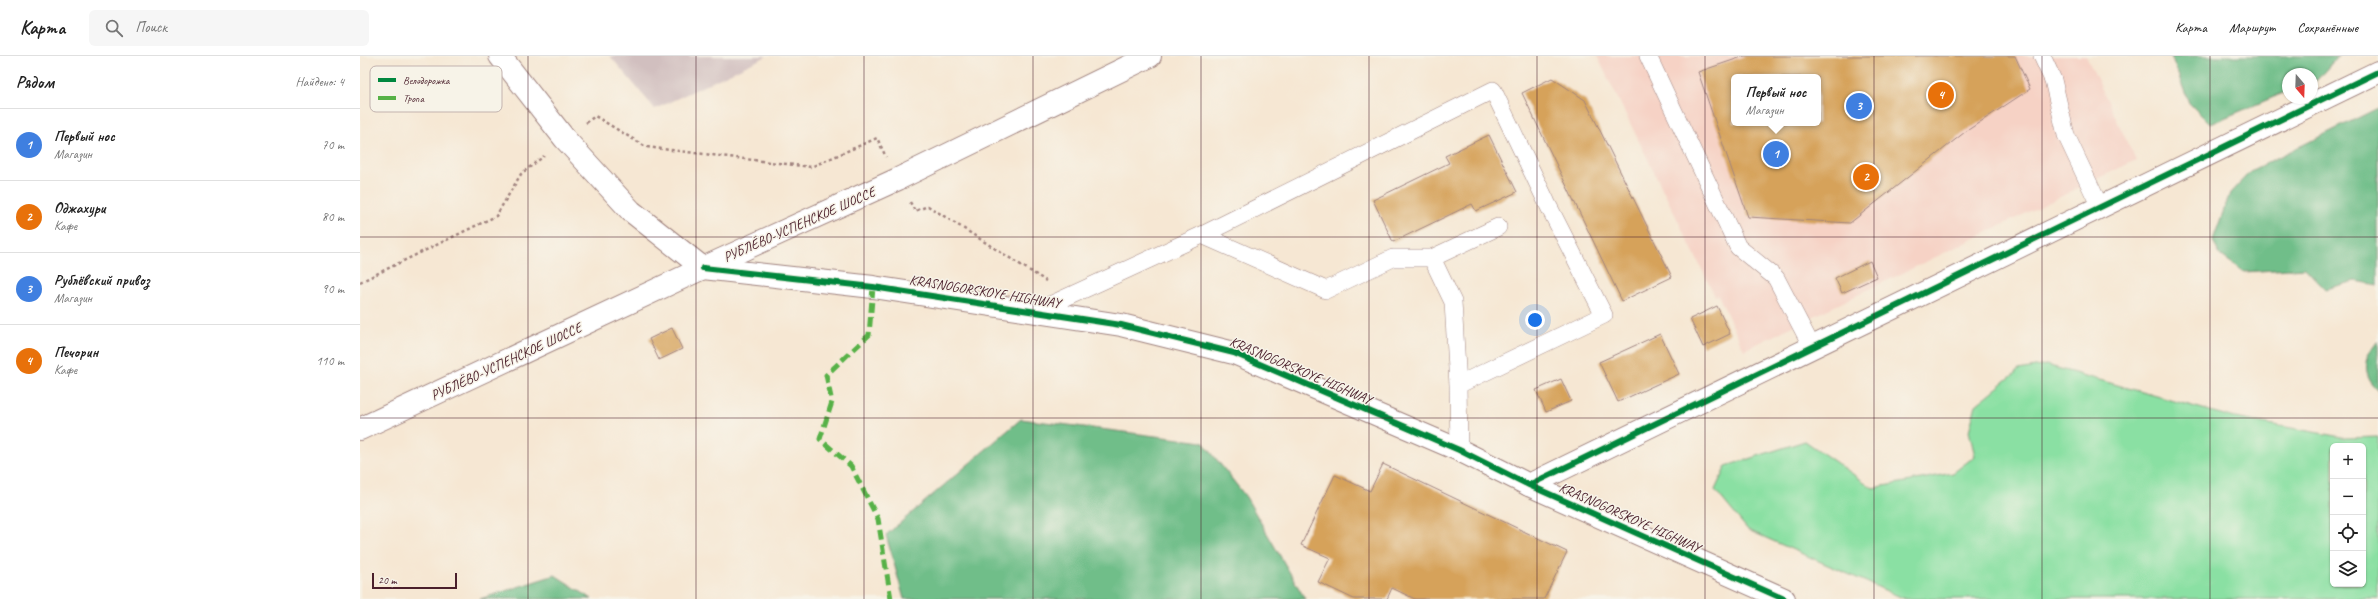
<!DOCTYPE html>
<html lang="ru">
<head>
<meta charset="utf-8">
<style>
  body { margin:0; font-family:Caveat,sans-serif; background:#f6f6f6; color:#222 }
  .controls { position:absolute; right:12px; bottom:12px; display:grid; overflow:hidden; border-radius:6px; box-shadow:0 1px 3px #0004 }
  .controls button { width:36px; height:36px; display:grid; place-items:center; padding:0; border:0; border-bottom:1px solid #e0e0e0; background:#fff; color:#222; font:20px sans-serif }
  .compass { position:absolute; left:1922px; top:12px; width:36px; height:36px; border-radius:50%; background:#fff; box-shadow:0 1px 3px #0004; rotate:161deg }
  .scale { position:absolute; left:12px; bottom:10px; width:85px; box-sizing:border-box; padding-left:4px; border:2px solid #4a1f2b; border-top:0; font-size:11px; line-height:14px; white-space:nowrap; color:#4a1f2b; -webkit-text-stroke:3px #f7f3e8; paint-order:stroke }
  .you { position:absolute; left:1175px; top:264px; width:14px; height:14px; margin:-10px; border:3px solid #fff; border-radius:50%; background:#1a73e8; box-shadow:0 0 0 6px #1a73e833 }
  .badge { display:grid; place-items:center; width:26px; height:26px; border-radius:50%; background:#d1495b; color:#fff; font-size:13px; font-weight:700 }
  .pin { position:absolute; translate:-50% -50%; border:2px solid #fff; box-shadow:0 1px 4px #0006 }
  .popup { position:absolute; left:1371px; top:18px; width:90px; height:52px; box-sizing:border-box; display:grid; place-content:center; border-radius:6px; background:#fff; filter:drop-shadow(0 1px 3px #0005); font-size:13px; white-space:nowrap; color:#767676 }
  .popup b { font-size:15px; color:#222 }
  .popup::after { content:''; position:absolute; left:50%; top:100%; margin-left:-8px; border:8px solid transparent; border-top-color:#fff }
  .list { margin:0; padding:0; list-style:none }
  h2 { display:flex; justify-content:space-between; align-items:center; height:52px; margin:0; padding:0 16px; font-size:17px }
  h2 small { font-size:13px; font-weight:400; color:#767676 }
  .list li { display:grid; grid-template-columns:26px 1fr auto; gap:12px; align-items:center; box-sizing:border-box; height:72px; padding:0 16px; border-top:1px solid #e0e0e0 }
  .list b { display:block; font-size:15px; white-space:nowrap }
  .list p { margin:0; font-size:13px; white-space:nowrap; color:#767676 }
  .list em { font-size:13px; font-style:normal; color:#767676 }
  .icon { flex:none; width:22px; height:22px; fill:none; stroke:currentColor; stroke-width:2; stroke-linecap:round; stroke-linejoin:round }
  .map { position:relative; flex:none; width:2018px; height:543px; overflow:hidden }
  header { display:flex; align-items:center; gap:24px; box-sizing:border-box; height:56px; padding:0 20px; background:#fff; border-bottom:1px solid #e0e0e0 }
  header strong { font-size:19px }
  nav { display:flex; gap:22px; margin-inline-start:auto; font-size:14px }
  .search { width:280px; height:36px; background:#f6f6f6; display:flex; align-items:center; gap:10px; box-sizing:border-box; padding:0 14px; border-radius:6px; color:#767676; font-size:15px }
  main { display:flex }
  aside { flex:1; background:#fff }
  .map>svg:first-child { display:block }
</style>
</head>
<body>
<header>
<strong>Карта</strong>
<div class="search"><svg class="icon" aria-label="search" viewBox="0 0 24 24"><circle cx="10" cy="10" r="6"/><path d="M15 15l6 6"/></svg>Поиск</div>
<nav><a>Карта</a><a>Маршрут</a><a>Сохранённые</a></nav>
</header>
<main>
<aside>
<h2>Рядом<small>Найдено: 4</small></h2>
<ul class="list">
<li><span class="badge" style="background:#3f7fe0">1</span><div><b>Первый нос</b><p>Магазин</p></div><em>70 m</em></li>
<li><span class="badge" style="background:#e8710a">2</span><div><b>Оджахури</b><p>Кафе</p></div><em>80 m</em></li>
<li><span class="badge" style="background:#3f7fe0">3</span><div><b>Рублёвский привоз</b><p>Магазин</p></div><em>90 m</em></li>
<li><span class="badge" style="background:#e8710a">4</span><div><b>Печорин</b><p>Кафе</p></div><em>110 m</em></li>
</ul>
</aside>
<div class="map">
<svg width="2018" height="543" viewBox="0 0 2018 543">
  <rect width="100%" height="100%" fill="#f7f3e8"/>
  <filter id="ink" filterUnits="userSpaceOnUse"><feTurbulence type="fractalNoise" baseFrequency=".025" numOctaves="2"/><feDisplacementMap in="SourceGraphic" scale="8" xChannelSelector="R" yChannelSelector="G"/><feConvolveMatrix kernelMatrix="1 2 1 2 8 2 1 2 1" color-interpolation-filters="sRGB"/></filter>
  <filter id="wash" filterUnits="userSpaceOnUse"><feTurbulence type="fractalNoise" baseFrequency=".012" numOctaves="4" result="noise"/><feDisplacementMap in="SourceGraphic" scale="16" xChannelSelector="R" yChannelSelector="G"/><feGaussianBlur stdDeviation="0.9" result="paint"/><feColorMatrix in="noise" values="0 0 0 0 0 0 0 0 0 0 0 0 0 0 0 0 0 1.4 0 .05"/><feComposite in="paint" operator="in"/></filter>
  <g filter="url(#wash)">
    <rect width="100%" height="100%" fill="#f6e7d3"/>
    <path fill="#f6d2c5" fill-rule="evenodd" d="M1237,0H1726L1776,104L1384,294L1358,239L1355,240ZM1374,21H1458V67H1374Z"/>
    <path fill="#d1bfbf" d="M250,0H407L295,53Z"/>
    <path fill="#8ae0a3" stroke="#6a8067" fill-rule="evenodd" d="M1686,309L1875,362L1987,382L2018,381V543H1545L1388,474L1355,434L1366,410L1445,385L1513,432L1593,417L1615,400L1609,375L1616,349L1659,314ZM1973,390H2003V528H1973Z"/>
    <path fill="#6fbe89" stroke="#5c6e5a" d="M1811,0H1978L1957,24L1952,25V18H1928V35L1850,68L1829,47Z
      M2018,52V229L1996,225L1965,233L1945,212L1884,216L1859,198L1853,184L1870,137L1892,114Z
      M2018,284V334C1999,318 2004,301 2018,284Z
      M661,363L843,386L886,441L945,543H544L526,479Z
      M195,519L232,543H120Z"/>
    <g id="blocks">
      <path fill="#d6a25a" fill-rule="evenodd" d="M1385,0H1655L1670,33L1605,76L1490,167L1388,161L1338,16ZM1374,21H1458V67H1374Z
        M1192,22L1225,44L1312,221L1262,245L1162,37Z
        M1129,79L1157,136L1116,155L1112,148L1033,186L1013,144L1089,107L1085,100Z
        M1510,205L1517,221L1482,237L1475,222Z
        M1357,250L1370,278L1343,291L1330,263Z
        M312,272L322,293L299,304L289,283Z
        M1300,278L1319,318L1258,346L1239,306Z
        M1201,323L1211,345L1186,356L1176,334Z
        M1023,408L1207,496L1184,543H1055L1032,532L1027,543H994L958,526L970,502L941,489L975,419L1010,435Z"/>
    </g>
  </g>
  <g filter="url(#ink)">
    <use href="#blocks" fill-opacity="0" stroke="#a0837f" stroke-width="1"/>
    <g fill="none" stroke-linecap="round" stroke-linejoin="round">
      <g stroke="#a0837f" stroke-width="18">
        <path id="service" d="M1288,0L1378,191L1416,222L1452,291
          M1682,0L1693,24L1706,79L1740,151
          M842,179L966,234L1033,202H1072L1138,171
          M1072,202L1093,246L1098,329L1099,394
          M677,255L842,179L1133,34L1187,147L1244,259L1098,329"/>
      </g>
      <g stroke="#a0837f" stroke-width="24">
        <path id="minor" d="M1169,429L2018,16"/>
      </g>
      <g stroke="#a0837f" stroke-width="24">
        <path id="tertiary" d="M343,212L513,231L761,269L874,297L1099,394L1169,429L1424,543"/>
      </g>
      <g stroke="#a0837f" stroke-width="24">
        <path id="secondary" d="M140,0L205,83L271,155L343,212
          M0,373L343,212L538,123L790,0"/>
      </g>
      <path stroke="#a0837f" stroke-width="2.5" stroke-dasharray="3 3" stroke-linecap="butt" d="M226,67L235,60L286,91L451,111L517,82L526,101
        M550,146L555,155L568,150L686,225
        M0,226L136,160L161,118L184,100"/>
      <use href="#service" stroke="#fff" stroke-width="17"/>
      <use href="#minor" stroke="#fff" stroke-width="22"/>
      <use href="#tertiary" stroke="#fff" stroke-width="22"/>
      <use href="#secondary" stroke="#fff" stroke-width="22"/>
      <path stroke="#57b146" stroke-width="5" stroke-dasharray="10 5" stroke-linecap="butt" d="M513,231L509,279L466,319L472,346L460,383L491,410L518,463L531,543"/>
      <g stroke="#f7f3e8" stroke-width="8">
        <path id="cycleway" d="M343,212L513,231L761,269L874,297L1099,394L1169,429L1424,543
          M1169,429L2018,16"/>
      </g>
      <use href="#cycleway" stroke="#00873e" stroke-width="6"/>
    </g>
  </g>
  <path fill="none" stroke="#4a1f2b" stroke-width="1" stroke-opacity="0.55" d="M168,0V543M336,0V543M504,0V543M673,0V543M841,0V543M1009,0V543M1177,0V543M1345,0V543M1514,0V543M1682,0V543M1850,0V543M0,181H2018M0,362H2018"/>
  <g text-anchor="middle" stroke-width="3" stroke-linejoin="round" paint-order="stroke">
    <g font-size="14" fill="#4a1f2b" stroke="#f7f3e8">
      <text transform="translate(439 168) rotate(-24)" y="5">РУБЛЁВО-УСПЕНСКОЕ ШОССЕ</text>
      <text transform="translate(625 235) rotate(9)" y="5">KRASNOGORSKOYE HIGHWAY</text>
      <text transform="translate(146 305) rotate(-25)" y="5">РУБЛЁВО-УСПЕНСКОЕ ШОССЕ</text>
      <text transform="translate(941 314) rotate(23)" y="5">KRASNOGORSKOYE HIGHWAY</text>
      <text transform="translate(1270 461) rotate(24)" y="5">KRASNOGORSKOYE HIGHWAY</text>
    </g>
  </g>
  <rect x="10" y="10" width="132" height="46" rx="6" fill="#f7f3e8" stroke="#c3b3af" stroke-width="1"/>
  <rect x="18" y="22" width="18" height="4" fill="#00873e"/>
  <rect x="18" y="40" width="18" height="4" fill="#57b146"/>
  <g font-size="11" fill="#4a1f2b">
    <text x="43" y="28">Велодорожка</text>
    <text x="43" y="46">Тропа</text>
  </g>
</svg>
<div class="controls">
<button>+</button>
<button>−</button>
<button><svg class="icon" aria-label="locate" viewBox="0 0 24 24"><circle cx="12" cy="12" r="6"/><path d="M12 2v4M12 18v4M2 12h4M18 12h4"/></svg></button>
<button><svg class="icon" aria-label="layers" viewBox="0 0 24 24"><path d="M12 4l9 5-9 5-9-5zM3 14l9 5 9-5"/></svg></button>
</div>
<svg class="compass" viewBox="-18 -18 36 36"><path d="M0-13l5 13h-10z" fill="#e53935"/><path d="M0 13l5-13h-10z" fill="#767676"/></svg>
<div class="scale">20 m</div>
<div class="you"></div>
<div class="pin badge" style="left:1416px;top:98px;background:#3f7fe0">1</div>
<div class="popup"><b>Первый нос</b>Магазин</div>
<div class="pin badge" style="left:1506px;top:121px;background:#e8710a">2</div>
<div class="pin badge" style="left:1499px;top:50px;background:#3f7fe0">3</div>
<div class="pin badge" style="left:1581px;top:39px;background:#e8710a">4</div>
</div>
</main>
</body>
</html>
